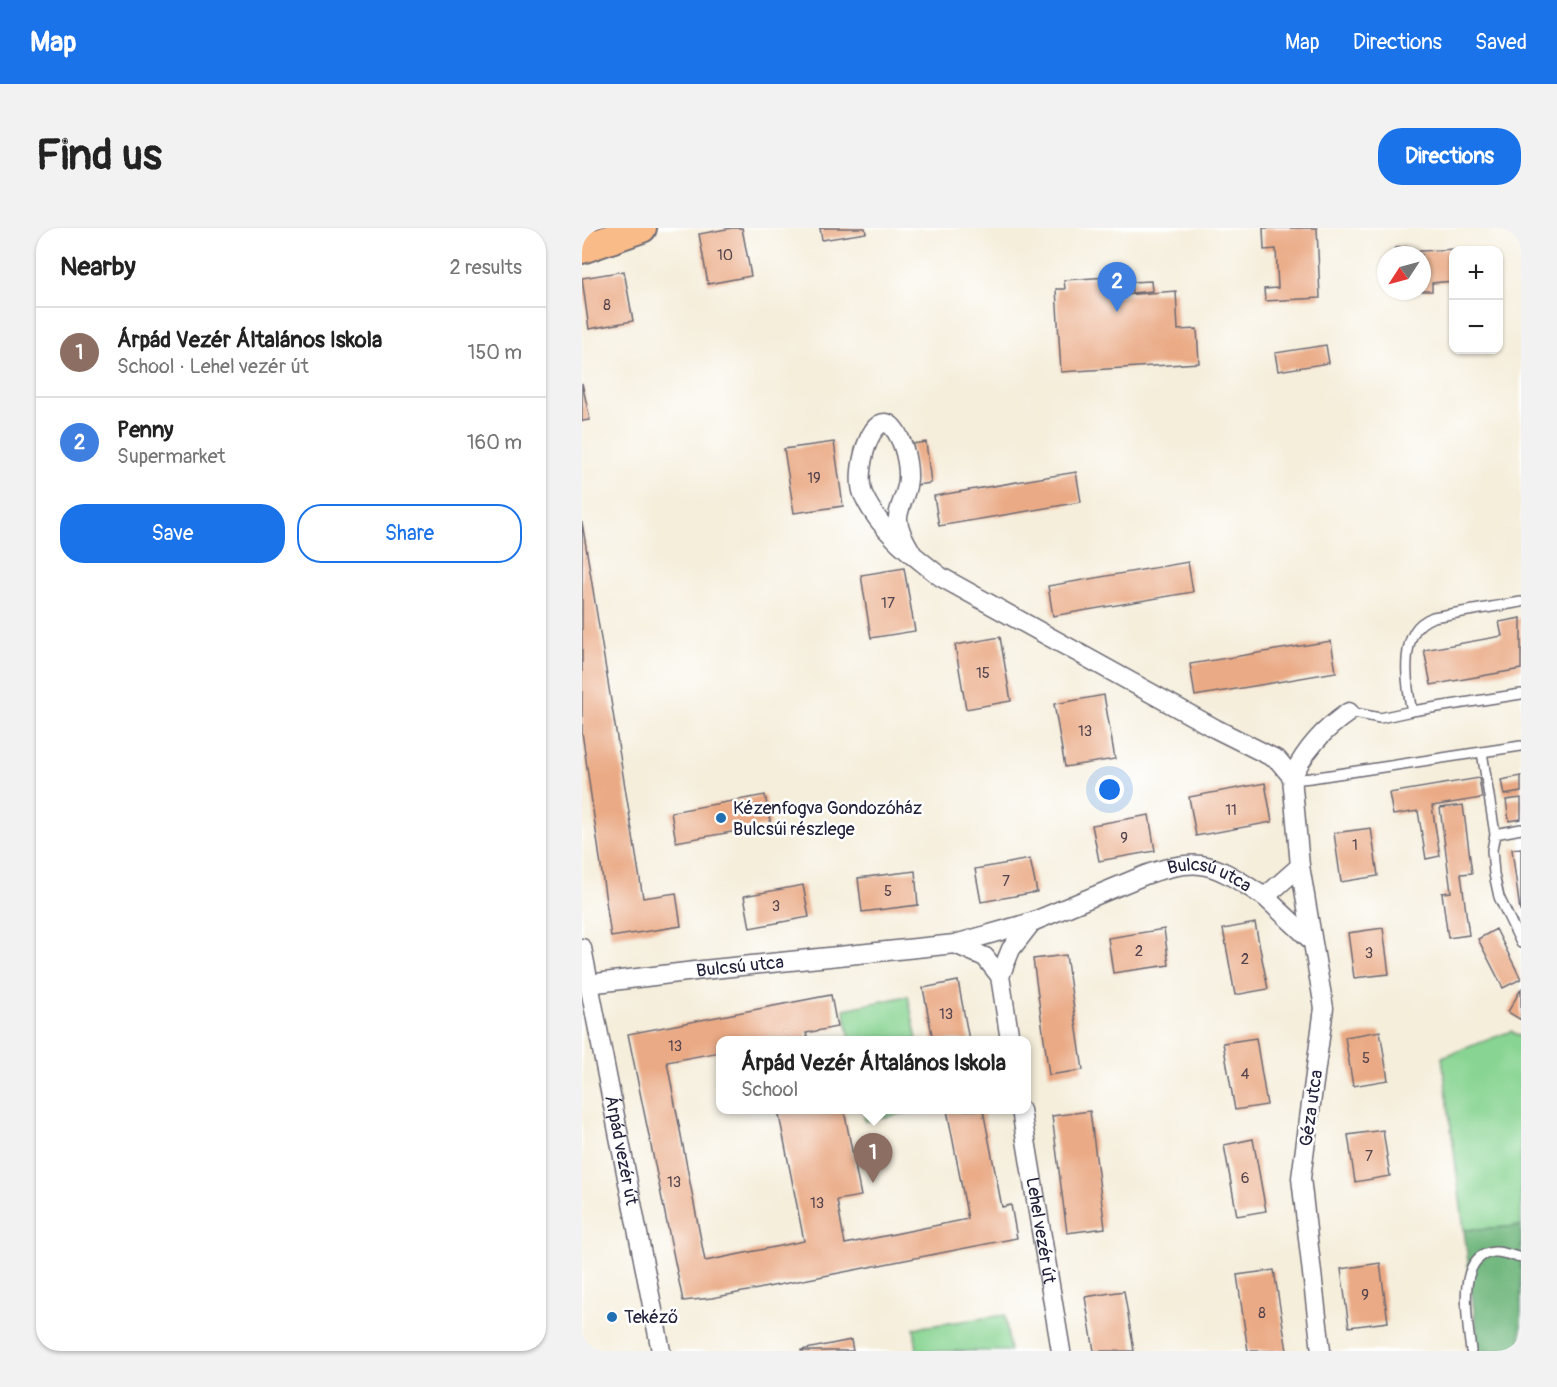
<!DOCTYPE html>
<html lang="en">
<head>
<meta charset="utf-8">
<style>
  body { margin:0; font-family:Pangolin,sans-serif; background:#f2f2f2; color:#222 }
  .controls { position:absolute; right:18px; top:18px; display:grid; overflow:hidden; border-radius:12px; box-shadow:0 2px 4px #0004 }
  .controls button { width:54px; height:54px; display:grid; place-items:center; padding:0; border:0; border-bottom:2px solid #e0e0e0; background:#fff; color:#222; font:30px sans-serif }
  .compass { position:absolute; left:795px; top:18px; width:54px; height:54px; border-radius:50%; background:#fff; box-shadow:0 2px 4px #0004; rotate:234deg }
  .you { position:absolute; left:528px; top:562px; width:21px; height:21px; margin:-15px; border:4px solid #fff; border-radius:50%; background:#1a73e8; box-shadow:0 0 0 9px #1a73e833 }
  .badge { display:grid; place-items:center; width:39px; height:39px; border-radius:50%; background:#1a73e8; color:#fff; font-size:20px; font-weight:700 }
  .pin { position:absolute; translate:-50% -50px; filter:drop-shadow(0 2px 3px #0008) }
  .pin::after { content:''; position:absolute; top:32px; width:21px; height:18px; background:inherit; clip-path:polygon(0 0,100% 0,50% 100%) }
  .popup { position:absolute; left:134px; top:808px; width:315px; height:78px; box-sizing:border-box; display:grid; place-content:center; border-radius:12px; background:#fff; filter:drop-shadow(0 2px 4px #0005); font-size:20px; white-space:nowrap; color:#767676 }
  .popup b { font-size:22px; color:#222 }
  .popup::after { content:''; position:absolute; left:50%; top:100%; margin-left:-12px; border:12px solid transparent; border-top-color:#fff }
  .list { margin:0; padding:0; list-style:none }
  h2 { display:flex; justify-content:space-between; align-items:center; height:78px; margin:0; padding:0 24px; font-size:26px }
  h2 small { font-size:20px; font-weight:400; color:#767676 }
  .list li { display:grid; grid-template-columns:39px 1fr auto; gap:18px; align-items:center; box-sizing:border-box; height:90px; padding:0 24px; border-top:2px solid #e0e0e0 }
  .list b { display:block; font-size:22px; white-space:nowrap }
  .list p { margin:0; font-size:20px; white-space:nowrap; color:#767676 }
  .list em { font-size:20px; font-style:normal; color:#767676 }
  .actions { display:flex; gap:12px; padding:18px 24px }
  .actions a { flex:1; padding:14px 0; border:2px solid #1a73e8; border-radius:24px; text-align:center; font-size:21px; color:#1a73e8 }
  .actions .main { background:#1a73e8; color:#fff }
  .map { position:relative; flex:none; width:939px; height:1123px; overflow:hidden; border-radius:24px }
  header { display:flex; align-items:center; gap:36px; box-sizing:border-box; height:84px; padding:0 30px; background:#1a73e8; color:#fff }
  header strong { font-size:28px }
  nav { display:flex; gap:33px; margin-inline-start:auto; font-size:21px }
  .intro { display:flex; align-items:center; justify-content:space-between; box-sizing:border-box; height:144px; padding:0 36px }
  h1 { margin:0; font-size:42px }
  .button { padding:15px 27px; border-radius:24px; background:#1a73e8; color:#fff; font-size:21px; font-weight:700 }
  main { display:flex; gap:36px; padding:0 36px }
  aside { flex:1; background:#fff; border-radius:24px; box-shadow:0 2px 4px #0004 }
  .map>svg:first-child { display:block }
</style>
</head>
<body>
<header>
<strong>Map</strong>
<nav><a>Map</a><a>Directions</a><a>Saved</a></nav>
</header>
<div class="intro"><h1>Find us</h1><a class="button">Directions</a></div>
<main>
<aside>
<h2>Nearby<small>2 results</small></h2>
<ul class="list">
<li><span class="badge" style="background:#8d6e63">1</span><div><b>Árpád Vezér Általános Iskola</b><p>School · Lehel vezér út</p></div><em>150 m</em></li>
<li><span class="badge" style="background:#3f7fe0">2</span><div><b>Penny</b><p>Supermarket</p></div><em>160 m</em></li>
</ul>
<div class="actions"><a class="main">Save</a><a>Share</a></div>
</aside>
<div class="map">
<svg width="939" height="1123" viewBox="0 0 939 1123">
  <rect width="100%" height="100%" fill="#fff"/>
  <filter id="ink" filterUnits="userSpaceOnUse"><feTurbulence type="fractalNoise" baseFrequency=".0167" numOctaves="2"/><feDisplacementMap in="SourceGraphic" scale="12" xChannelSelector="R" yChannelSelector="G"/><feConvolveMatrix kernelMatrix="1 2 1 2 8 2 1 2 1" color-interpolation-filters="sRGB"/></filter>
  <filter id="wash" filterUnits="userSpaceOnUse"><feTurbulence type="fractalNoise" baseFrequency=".008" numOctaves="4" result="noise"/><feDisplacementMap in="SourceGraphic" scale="24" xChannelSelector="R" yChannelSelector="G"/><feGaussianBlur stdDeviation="1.35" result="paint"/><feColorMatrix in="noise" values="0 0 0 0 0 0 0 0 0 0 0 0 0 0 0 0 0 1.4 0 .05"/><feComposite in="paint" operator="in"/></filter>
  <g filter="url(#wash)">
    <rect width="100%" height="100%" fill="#f5eedb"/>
    <path fill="#88d492" stroke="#557b66" stroke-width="1.5" d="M326,768L335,812H268L262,781Z
      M929,803L939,809V998L882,1002L860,829Z
      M281,882H340L283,893Z
      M423,1087L428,1123H335L332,1100Z"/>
    <path fill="#6eb67c" stroke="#486c5c" stroke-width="1.5" d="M939,998V1123H897L882,1002Z"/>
    <g id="blocks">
      <path fill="#eaaa85" d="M150,0H160L169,48L126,56L117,6Z
        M238,0H283L284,5L240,12Z
        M681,0H735L738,70L683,73L682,61L696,60L694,21L682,22Z
        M824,19V24L872,21V53L850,55V63H840V27H813V20Z
        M42,43L51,93L7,101L0,50Z
        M526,49L528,68L594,63L596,102L615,101L617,135L479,144L474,61H483L482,52Z
        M569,53L570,63L550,65L549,54Z
        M744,117L747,135L696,143L693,125Z
        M0,155L8,192L0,193Z
        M252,214L261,278L212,285L202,221Z
        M344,214L349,255L335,257L330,216Z
        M494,244L499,274L357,298L352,268Z
        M0,294L61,670L94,665L99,698L29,709L0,504Z
        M606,334L611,364L471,388L466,358Z
        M322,340L333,403L289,410L279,347Z
        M939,390V441L849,457L842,422L920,408L917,394Z
        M418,409L429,473L384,481L373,417Z
        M749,413L754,444L613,468L608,436Z
        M522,467L533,531L483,539L472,476Z
        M939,548V564L922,567L919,552Z
        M897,550L900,570L850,578L858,628L844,631L836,583L811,587L807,565Z
        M683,555L690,594L614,608L607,569Z
        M183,567L189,597L94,614L89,584Z
        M939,570V591L927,593L924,572Z
        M881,577L890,645L879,646L887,707L866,710L860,665L869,664L858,580Z
        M567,587L573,623L517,633L510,597Z
        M789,600L796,648L759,654L752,605Z
        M939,620V682L938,683L930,621Z
        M448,631L455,664L399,674L393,641Z
        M333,643L336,677L280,684L276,650Z
        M221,657L227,689L168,700L162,668Z
        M673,695L686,761L653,767L641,701Z
        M801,700L807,746L772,750L766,705Z
        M582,701L587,737L531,745L526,710Z
        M914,701L939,751L921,760L896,711Z
        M484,727L501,842L467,847L451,731Z
        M376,753L387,812H351L341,760Z
        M939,761V792L926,784Z
        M249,767L255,799L224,805L226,812H138V824L85,834L123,1033L222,1013L196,882H262L279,968L255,972L263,1016L386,991L365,882H401L420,979L429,977L435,1010L130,1070L101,1073L46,806Z
        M798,803L806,852L771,858L763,809Z
        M674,810L685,877L653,882L641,815Z
        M508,883L523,1000L485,1005L470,888Z
        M801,902L808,948L773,954L766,907Z
        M671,911L684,983L655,988L642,917Z
        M798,1035L806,1094L767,1099L759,1041Z
        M692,1042L705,1123H666L655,1047Z
        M542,1063L552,1123H512L503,1069Z
        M269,1112L271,1123H219V1122Z"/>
    </g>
  </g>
  <g filter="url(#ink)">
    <use href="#blocks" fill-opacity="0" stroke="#6c6973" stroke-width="1.5"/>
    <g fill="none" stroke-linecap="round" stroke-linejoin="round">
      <g stroke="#6c6973" stroke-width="12">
        <path id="service" d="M830,483C825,461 820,423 833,403C837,396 844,392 851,389L939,374
          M767,484L798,490L830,483L939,466
          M900,524L913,606L910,622L912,646L917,669L939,715
          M710,549L719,551L729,550L939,518
          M913,606L939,601
          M889,1123C886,1097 872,1027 912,1024C920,1023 931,1028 939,1030"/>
      </g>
      <g stroke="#6c6973" stroke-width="21">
        <g id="minor">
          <path d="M710,549C724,521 741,502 767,484"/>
          <path d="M718,638L742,780L719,950L739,1123"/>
          <path d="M683,669L729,712"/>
          <path d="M373,716L403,729L418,748L428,812"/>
          <path id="s1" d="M0,720L79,1123"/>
          <path d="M418,748L429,721L450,694"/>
          <path id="s2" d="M6,756L121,742L373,716L450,694L563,647C580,641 602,635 619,637C642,640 664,658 683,669L718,638L710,549L696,532L634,501L359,349C329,326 297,302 281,266C271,240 295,164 317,209C324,222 328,244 325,258C323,268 317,279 316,289C315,302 325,316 331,327"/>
          <path id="s3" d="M439,882L479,1123"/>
        </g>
      </g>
      <g stroke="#6c6973" stroke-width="32">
        <path id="primary" d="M0,21L60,0"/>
      </g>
      <use href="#service" stroke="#fff" stroke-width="9"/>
      <use href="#minor" stroke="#fff" stroke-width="18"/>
      <use href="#primary" stroke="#f9bc89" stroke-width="28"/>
    </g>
  </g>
  <g fill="#1f6fb2" stroke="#fff" stroke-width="2">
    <circle cx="139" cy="590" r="6"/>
    <circle cx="30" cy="1089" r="6"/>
  </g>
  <g text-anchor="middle" stroke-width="5" stroke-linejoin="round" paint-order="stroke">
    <g font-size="15" fill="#54444e">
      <text x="143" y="32">10</text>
      <text x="25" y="82">8</text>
      <text x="232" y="255">19</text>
      <text x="306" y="380">17</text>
      <text x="401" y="450">15</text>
      <text x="503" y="508">13</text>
      <text x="649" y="587">11</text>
      <text x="542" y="615">9</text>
      <text x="773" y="622">1</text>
      <text x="424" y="658">7</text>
      <text x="306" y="668">5</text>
      <text x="194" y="683">3</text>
      <text x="557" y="728">2</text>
      <text x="787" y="730">3</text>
      <text x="663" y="736">2</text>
      <text x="364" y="791">13</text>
      <text x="93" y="823">13</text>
      <text x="784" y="835">5</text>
      <text x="663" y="851">4</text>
      <text x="787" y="933">7</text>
      <text x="663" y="955">6</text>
      <text x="92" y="959">13</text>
      <text x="235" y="980">13</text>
      <text x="783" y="1072">9</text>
      <text x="680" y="1090">8</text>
    </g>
    <g font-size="18" fill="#22223b" stroke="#fff" text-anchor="start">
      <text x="151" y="586">Kézenfogva Gondozóház<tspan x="151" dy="21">Bulcsúi részlege</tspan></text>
      <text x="42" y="1095">Tekéző</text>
    </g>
    <g font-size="18" fill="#22223b" stroke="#fff">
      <text dy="6" stroke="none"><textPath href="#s2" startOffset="639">Bulcsú utca</textPath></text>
      <text dy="6" stroke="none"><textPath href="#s2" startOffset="153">Bulcsú utca</textPath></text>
      <text transform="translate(729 880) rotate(-82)" y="6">Géza utca</text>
      <text dy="6" stroke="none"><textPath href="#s1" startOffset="206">Árpád vezér út</textPath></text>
      <text dy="6" stroke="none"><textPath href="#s3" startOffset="122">Lehel vezér út</textPath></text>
    </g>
  </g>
</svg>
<div class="controls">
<button>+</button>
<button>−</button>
</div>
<svg class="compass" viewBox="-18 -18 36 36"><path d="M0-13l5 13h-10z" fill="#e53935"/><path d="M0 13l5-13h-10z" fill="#767676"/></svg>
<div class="you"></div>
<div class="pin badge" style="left:291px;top:955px;background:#8d6e63">1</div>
<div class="popup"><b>Árpád Vezér Általános Iskola</b>School</div>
<div class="pin badge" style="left:535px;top:84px;background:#3f7fe0">2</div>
</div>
</main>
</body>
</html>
